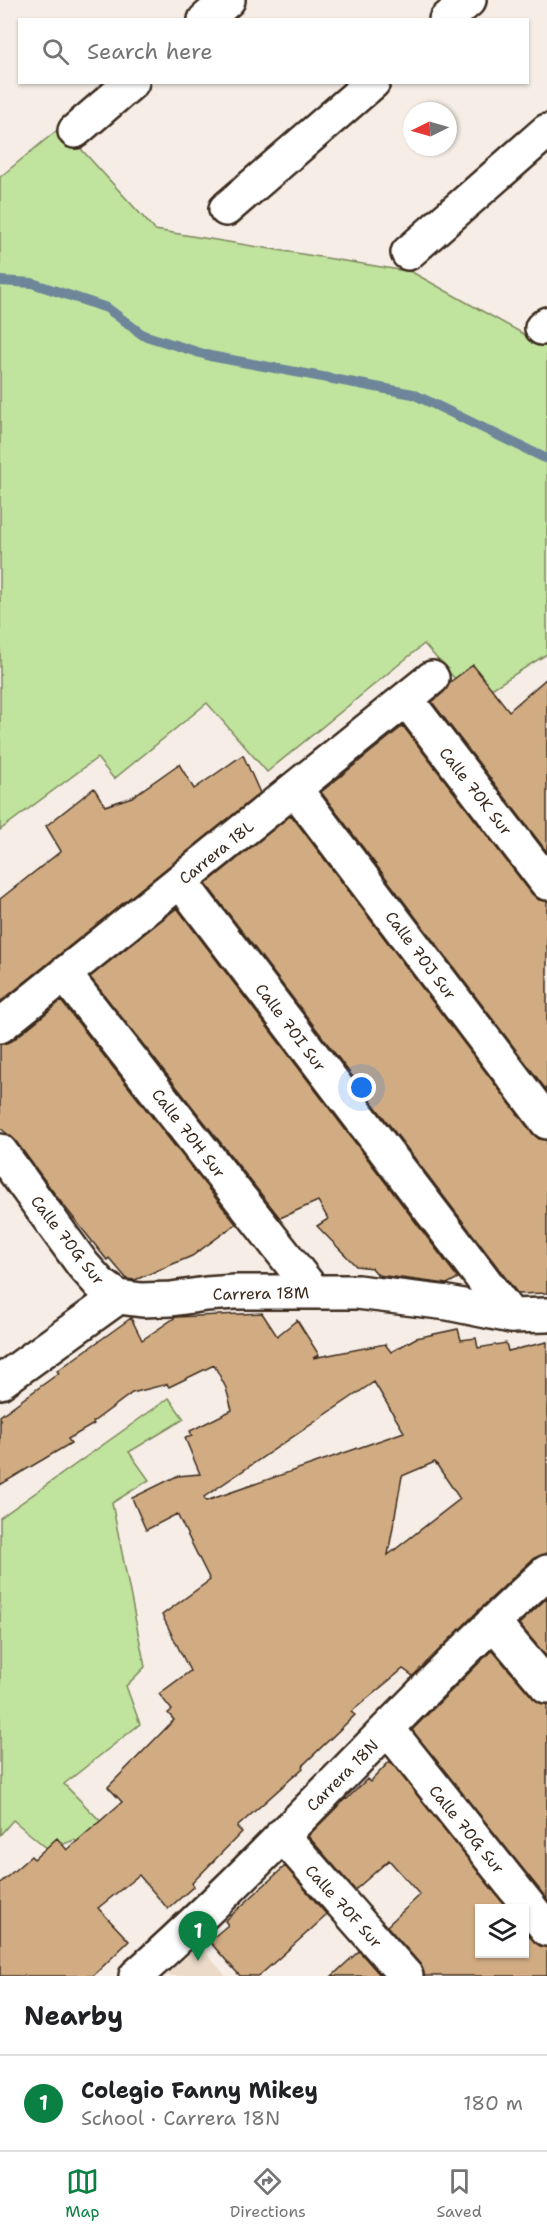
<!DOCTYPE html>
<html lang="en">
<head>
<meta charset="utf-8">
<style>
  body { margin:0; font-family:"Shantell Sans",sans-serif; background:#f6f6f6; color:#202124 }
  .controls { position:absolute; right:18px; bottom:18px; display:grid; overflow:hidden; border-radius:0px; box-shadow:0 2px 4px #0004 }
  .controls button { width:54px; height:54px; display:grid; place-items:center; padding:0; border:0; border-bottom:2px solid #e0e0e0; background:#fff; color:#202124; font:30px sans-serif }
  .compass { position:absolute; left:403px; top:102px; width:54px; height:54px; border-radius:50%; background:#fff; box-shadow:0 2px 4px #0004; rotate:265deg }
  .you { position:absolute; left:362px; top:1088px; width:21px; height:21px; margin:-15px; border:4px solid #fff; border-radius:50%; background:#1a73e8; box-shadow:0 0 0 9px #1a73e833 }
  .badge { display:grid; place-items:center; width:39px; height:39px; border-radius:50%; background:#0b8043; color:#fff; font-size:20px; font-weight:700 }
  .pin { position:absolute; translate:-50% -50px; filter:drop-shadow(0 2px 3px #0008) }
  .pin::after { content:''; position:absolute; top:32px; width:21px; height:18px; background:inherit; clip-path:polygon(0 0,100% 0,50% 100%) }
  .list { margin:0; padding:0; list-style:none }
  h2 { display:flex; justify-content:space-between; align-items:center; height:78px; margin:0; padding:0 24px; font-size:26px }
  h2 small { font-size:20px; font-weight:400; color:#757577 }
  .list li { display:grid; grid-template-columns:39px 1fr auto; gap:18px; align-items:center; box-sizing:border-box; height:96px; padding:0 24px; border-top:2px solid #e0e0e0 }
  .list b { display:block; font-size:22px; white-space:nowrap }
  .list p { margin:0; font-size:20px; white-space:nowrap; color:#757577 }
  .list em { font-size:20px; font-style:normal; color:#757577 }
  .icon { flex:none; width:33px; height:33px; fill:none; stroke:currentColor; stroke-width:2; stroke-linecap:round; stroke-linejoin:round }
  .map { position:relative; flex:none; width:547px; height:1976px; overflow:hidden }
  .search { position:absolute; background:#fff; box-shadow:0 2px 4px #0004; left:18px; right:18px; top:18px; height:66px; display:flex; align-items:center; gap:15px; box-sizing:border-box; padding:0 21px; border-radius:0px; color:#757577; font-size:22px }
  .sheet { height:174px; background:#fff }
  nav { display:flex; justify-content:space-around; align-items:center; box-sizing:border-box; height:84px; border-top:2px solid #e0e0e0; background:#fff; font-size:16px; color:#757577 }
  nav a { display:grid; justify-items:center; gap:3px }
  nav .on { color:#0b8043 }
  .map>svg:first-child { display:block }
</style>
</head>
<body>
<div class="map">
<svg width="547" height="1976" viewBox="0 0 547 1976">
  <rect width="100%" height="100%" fill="#f6eee6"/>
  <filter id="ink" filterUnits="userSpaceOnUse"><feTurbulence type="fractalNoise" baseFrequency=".0167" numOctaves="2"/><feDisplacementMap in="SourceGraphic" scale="12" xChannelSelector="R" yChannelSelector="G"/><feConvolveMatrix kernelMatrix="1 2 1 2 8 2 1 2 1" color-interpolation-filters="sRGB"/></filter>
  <g filter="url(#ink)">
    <path fill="#ebdac8" d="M199,1945L226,1976H165Z"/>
    <path fill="#c0e39d" stroke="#7e865e" stroke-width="1.5" d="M61,127L155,230L412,272L547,347V654L474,700L424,644L267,772L207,703L114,779L97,758L0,830V177Z
      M169,1398L184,1419L129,1452L149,1480L112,1503L145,1667L126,1686L140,1724L64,1784L116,1837L94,1852L74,1840L49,1850L13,1820L0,1835V1518Z"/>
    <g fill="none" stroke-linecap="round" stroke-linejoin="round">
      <path stroke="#6d869a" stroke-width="10" d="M0,281L32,283L107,308L143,335L210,356L413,394L547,459"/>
    </g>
    <path fill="#d1ac83" stroke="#3b2a1e" stroke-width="1.5" fill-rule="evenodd" d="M473,665L509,711L547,678V852L432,702L444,692L450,682Z
      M403,726L532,894L539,900L547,901V1091L321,792Z
      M243,755L260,793L0,1002V899L61,851L46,826L94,788L105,806L132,797L179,764L194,789Z
      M291,815L532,1133L539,1139L547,1140V1293L518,1294L206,884Z
      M177,908L458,1278L447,1284L378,1275L372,1268L356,1266L317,1226L328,1219L318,1201L280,1218L90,977Z
      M61,1001L236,1224L192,1256L135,1280L127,1279L109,1258L107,1260L57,1197L15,1140L0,1128V1044L12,1041Z
      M262,1313L277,1336L297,1320L319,1355L313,1358L385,1344L391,1352L416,1338L458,1329L461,1340L476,1338L478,1348L506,1343L508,1351L547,1342V1554L534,1558L481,1608L413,1676L403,1669L351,1712L355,1715L302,1766L303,1768L237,1827L242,1832L192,1883L194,1886L168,1909L139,1875L98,1908L129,1941L93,1976H0V1883L31,1856L34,1859L57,1838L67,1850L122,1802L108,1787L174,1720L168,1713L172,1710L159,1694L190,1671L162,1615L210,1580L177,1514L146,1530L132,1498L177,1476L200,1474L185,1438L192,1436L190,1431L232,1410L226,1388L214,1365L169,1387L167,1384L132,1393L93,1422L94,1424L68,1439L71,1443L0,1485V1416L59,1373L57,1371L131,1318L142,1340L176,1317ZM374,1382L404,1432L206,1501L204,1497ZM435,1462L460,1499L388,1555L402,1476Z
      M547,1598V1657L519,1624Z
      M492,1650L533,1698L540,1703L547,1704V1899L412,1730Z
      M390,1761L507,1908H480V1953H525V1931L540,1946L547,1947V1976H424L420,1964L387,1926L420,1895L389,1860L355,1890L308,1836L346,1798L347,1799L367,1779L370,1782Z
      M285,1866L327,1915L259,1976H240L209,1941L228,1925L225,1921Z
      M359,1951L381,1976H332Z"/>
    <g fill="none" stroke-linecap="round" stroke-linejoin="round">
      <g stroke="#3b2a1e" stroke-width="38">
        <path id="street" d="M205,20L228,0
          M446,20L469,0
          M75,131L132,82
          M226,209L373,82
          M408,253L547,131
          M542,328L547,324
          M406,699L547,883
          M295,789L547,1122
          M180,881L511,1316
          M64,974L313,1291
          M0,1026L432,678
          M0,1382L118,1297
          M493,1622L547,1686
          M388,1729L547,1929
          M282,1835L406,1976
          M136,1976C280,1848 405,1702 547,1572"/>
      </g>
      <g stroke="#3b2a1e" stroke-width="38">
        <path id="secondary" d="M0,1151L83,1265L100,1284L118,1297L142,1300L171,1299L206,1294L235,1292H357L448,1303L511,1316L547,1315"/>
      </g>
      <use href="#street" stroke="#fff" stroke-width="33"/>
      <use href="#secondary" stroke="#fff" stroke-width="33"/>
    </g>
  </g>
  <g text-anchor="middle" stroke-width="6" stroke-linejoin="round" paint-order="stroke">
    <g font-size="16" fill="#3b2a1e" stroke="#fff">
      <text transform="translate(476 791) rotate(52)" y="6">Calle 70K Sur</text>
      <text transform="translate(216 852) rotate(-39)" y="6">Carrera 18L</text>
      <text transform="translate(421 955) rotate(53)" y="6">Calle 70J Sur</text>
      <text transform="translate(291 1027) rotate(53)" y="6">Calle 70I Sur</text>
      <text transform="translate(189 1133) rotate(52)" y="6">Calle 70H Sur</text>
      <text transform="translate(68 1240) rotate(52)" y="6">Calle 70G Sur</text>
      <text transform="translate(261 1293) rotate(-1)" y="6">Carrera 18M</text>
      <text transform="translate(342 1775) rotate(-45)" y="6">Carrera 18N</text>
      <text transform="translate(467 1829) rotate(51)" y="6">Calle 70G Sur</text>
      <text transform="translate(344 1906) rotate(48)" y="6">Calle 70F Sur</text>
    </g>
  </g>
</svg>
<div class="controls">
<button><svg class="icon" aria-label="layers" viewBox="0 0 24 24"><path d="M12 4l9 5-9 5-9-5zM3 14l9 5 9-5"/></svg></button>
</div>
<svg class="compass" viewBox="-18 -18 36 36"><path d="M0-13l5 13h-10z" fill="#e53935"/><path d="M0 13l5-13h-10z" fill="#757577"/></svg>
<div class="you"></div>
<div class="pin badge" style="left:198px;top:1961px">1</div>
<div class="search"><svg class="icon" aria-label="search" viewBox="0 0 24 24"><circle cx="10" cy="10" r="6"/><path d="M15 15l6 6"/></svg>Search here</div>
</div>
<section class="sheet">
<h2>Nearby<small></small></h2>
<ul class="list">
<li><span class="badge">1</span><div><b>Colegio Fanny Mikey</b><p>School · Carrera 18N</p></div><em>180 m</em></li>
</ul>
</section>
<nav>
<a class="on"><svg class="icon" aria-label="map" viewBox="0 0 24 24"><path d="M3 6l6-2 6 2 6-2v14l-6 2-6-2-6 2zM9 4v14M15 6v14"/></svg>Map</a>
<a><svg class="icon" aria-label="directions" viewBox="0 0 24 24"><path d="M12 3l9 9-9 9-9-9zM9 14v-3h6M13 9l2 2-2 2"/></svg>Directions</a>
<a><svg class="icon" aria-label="saved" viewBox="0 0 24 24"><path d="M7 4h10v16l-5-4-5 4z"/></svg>Saved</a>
</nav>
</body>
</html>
